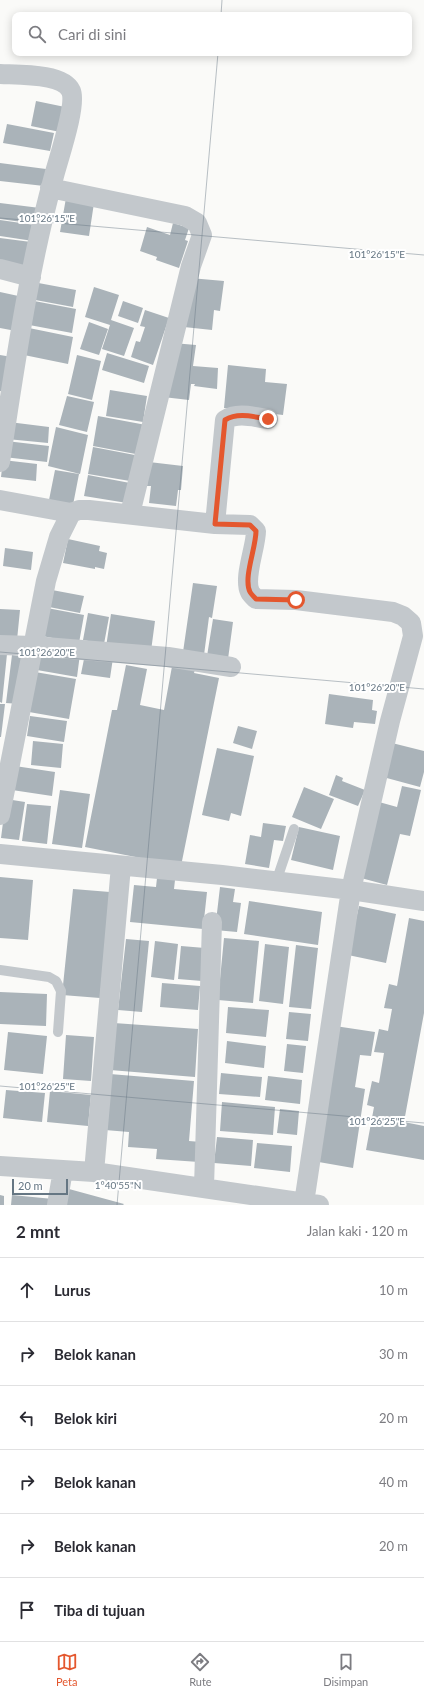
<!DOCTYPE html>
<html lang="id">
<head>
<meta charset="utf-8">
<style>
  body { margin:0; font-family:Lato,sans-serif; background:#f2f2f3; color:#2b2b33 }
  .scale { position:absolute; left:12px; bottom:10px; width:56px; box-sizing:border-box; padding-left:4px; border:2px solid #657683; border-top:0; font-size:11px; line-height:14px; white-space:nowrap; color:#657683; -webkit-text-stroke:3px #fff; paint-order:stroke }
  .stop { position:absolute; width:12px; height:12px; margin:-9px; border:3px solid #e4572e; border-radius:50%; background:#fff }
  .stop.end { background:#e4572e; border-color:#fff; box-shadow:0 1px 4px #0008 }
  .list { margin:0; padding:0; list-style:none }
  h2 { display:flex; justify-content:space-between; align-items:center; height:52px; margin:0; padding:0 16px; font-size:17px }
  h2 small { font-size:13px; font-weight:400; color:#7c7c81 }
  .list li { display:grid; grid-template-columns:26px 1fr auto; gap:12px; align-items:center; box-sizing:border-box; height:64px; padding:0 16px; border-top:1px solid #e1e1e2 }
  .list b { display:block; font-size:15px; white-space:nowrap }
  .list em { font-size:13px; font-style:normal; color:#7c7c81 }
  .icon { flex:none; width:22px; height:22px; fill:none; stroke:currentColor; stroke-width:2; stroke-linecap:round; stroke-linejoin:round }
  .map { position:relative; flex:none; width:424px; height:1205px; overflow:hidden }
  .search { position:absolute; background:#fff; box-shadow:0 2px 10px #0003; left:12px; right:12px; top:12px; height:44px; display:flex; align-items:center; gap:10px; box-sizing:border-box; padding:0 14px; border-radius:8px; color:#7c7c81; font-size:15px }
  .sheet { height:436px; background:#fff }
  nav { display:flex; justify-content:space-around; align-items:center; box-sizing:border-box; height:56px; border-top:1px solid #e1e1e2; background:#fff; font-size:11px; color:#7c7c81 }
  nav a { display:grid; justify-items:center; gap:2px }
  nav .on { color:#e4572e }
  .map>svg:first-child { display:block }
</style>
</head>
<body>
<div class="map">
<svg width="424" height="1205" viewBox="0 0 424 1205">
  <rect width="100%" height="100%" fill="#fafaf8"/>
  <path fill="#aab3b9" d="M36,101L65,107L60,132L31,126Z
    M7,124L54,133L50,151L3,143Z
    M0,163L46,169L44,186L0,181Z
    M66,198L94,203L89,236L60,232Z
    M0,203L40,208L37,224L0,219Z
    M0,220L35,225L33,241L0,236Z
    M173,223L189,228L185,240L188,241L179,268L156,260L157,257L140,251L147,227L170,235Z
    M0,238L31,242L27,270L0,266Z
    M190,278L224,281L220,311L214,310L212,330L184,327Z
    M33,282L76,290L73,307L30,299Z
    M94,287L119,295L111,320L134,328L124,356L102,349L110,325L85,317Z
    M0,292L23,297L16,331L0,328Z
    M29,300L76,309L72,333L24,324Z
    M123,301L143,308L138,323L118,316Z
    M145,310L169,318L153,365L131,357L136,341L140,342L145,327L140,326Z
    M89,322L108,329L99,355L80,349Z
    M29,328L73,337L68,364L24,355Z
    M173,343L196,345L193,366L218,368L217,389L194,386L195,384H191L189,400L163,397Z
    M107,353L149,366L144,383L102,370Z
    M0,355L12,357L8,392L0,391Z
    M77,355L101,361L92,400L68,394Z
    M228,365L266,369L265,382L287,384L283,415L224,408Z
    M110,390L147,396L143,422L106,416Z
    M67,396L94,402L87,432L59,425Z
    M98,416L146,425L141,455L93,446Z
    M9,422L49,427L48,443L7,439Z
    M56,427L88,435L80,474L48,466Z
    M6,441L49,446L47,462L4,457Z
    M93,447L140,456L136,482L88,474Z
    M3,460L37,464L36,481L1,477Z
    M149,462L183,466L181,490H178L176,506L149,503L151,486H147Z
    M55,470L79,474L73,505L49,500Z
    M88,475L130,483L127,503L84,496Z
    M68,539L100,546L99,551L107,553L104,569L95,567V569L63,563Z
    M5,548L33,552L31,570L3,566Z
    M193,583L217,586L212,618L209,617L204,655L183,652Z
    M52,590L84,596L80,613L49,607Z
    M47,608L84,615L79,643L42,636Z
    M0,609L20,610L17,640L0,639Z
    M88,613L109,617L104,644L83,640Z
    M111,614L155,621L151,651L106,647Z
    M213,619L233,622L228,659L207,656Z
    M41,647L80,654L77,677L37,670Z
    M0,653L7,654L2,703L0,702Z
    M85,654L113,658L110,678L81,674Z
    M12,655L26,657L20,704L6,703Z
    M173,661L196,666L194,673L219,678L181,866L85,847L112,710H117L126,665L147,669L140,705L164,710Z
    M35,672L76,679L69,719L29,712Z
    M329,694L373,700L372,710L377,711L375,724L354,722L353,728L325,724Z
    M0,704H5L1,737H0Z
    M30,716L67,721L64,742L27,736Z
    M238,726L257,731L252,749L233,743Z
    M33,741L63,744L61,768L31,765Z
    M392,743L424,751V772L420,787L383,777Z
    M217,748L254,756L241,816L231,813L229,821L202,815Z
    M15,766L55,772L52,796L12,790Z
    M336,775L343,778L342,781L365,790L358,806L329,795Z
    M402,786L421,790L410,836L400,834L387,885L361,878L379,802L397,807Z
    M304,787L334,799L321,829L292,817Z
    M60,790L90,794L82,848L52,844Z
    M6,799L25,802L19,840L1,838Z
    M27,804L51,806L47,844L22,841Z
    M263,823L286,826L283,841L274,840L269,868L245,864L250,835L261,837Z
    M299,827L340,836L333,870L291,860Z
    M0,877L33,880L28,940L0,938Z
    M157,878L175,880L174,889L207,892L203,929L130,922L134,885L156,887Z
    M220,887L235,889L233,902L241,903L237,932L215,930Z
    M73,889L110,892L100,998L62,995Z
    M249,901L322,912L318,945L244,934Z
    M359,906L396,914L386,963L348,955Z
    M409,918L424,921V1013L404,1122L424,1126V1160L366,1150L374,1107L367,1105L372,1081L379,1083L384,1053L374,1052L379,1029L388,1031L392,1009L384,1008L389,984L397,986Z
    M224,938L259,941L253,1003L218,1000Z
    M126,939L149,941L142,1012L118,1010Z
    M155,941L178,944L174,980L151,977Z
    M265,944L289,947L283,1004L259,1001Z
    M296,945L318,948L311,1009L289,1007Z
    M181,946L205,948L202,981L178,979Z
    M162,983L200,986L198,1010L160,1007Z
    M0,992L47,994L46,1026L0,1024Z
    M228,1007L269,1010L266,1037L226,1033Z
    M289,1012L311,1014L308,1041L286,1039Z
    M114,1023L198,1029L195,1077L110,1070Z
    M335,1026L375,1032L371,1056L360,1055L355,1087L365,1089L353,1168L313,1161Z
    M8,1032L47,1036L43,1074L4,1070Z
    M66,1035L94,1037L91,1081L63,1079Z
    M227,1041L266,1046L264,1068L225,1063Z
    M287,1044L306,1046L303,1073L284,1071Z
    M221,1073L262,1077L260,1097L219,1094Z
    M110,1074L194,1081L189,1141L201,1142L199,1162L156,1159L157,1149L128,1147L129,1132L105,1130Z
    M268,1076L302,1080L300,1104L265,1100Z
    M6,1090L45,1093L42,1122L3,1118Z
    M50,1091L91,1095L88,1126L47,1122Z
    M222,1102L275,1107L273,1135L220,1131Z
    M280,1109L299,1111L297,1135L277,1133Z
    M217,1137L253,1140L251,1166L214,1163Z
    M257,1143L292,1146L290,1172L254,1168Z
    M69,1189L124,1204L123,1205H65Z
    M0,1195L4,1196V1205H0Z
    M12,1195L53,1199L52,1205H11Z"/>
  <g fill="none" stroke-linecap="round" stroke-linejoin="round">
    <path stroke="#c3c8cc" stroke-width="10" d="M276,882L294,829
      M0,970L49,977L56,981L61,991L58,1032"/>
    <path stroke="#c3c8cc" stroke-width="20" d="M0,74C17,75 63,73 71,91C77,105 58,160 54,176C28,270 15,366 0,462
      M50,188L185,216L197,223L202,235L191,266L130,514
      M0,269L31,277
      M0,500L71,513
      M215,524L225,420C237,412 254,417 268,419
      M0,645L33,646L168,657L231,667
      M0,815L46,581L59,537L71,513L79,510H89L215,524L250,525L256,531C256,547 243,578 250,592C251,594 254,597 256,599L296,600L393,612L403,616L411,623L413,636L390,721L351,890L304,1203
      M0,854L222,875L351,890L424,901
      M0,1166L94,1172L319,1205
      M94,1172L121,866
      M204,1187L212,922
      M57,1205L63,1170"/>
  </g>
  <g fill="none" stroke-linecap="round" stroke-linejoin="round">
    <path stroke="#e4572e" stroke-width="5" d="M268,419C254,417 238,412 225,420L215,524L250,525L256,531C256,548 243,578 250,592C251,594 254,597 256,599L296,600"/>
  </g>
  <path fill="none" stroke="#657683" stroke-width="1" stroke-opacity="0.45" d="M221,15L222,0M0,218L424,255M0,652L424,689M0,1086L424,1123M117,1205L218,53"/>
  <g font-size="10" text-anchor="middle" fill="#657683" stroke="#fff" stroke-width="4" stroke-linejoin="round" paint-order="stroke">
    <text x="47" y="222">101°26'15"E</text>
    <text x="377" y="258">101°26'15"E</text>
    <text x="47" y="656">101°26'20"E</text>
    <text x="377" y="691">101°26'20"E</text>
    <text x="47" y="1090">101°26'25"E</text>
    <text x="377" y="1125">101°26'25"E</text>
    <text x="118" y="1189">1°40'55"N</text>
  </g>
</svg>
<div class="scale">20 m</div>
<div class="stop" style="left:296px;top:600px"></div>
<div class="stop end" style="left:268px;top:419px"></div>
<div class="search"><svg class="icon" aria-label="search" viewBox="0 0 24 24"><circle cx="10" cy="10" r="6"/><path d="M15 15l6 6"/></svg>Cari di sini</div>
</div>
<section class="sheet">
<h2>2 mnt<small>Jalan kaki · 120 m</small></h2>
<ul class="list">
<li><svg class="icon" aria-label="ahead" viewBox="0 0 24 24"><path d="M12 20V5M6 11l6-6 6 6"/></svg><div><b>Lurus</b></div><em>10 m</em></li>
<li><svg class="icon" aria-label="right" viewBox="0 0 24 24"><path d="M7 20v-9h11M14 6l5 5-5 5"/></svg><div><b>Belok kanan</b></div><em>30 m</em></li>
<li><svg class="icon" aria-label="left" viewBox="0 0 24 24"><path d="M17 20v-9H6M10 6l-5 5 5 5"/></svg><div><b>Belok kiri</b></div><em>20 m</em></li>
<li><svg class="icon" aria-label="right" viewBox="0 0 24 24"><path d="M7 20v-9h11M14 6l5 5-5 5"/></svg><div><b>Belok kanan</b></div><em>40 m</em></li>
<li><svg class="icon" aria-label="right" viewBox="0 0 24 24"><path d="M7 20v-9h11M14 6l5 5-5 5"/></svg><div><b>Belok kanan</b></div><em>20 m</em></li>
<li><svg class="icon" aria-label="arrive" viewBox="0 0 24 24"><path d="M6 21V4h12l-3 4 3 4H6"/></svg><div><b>Tiba di tujuan</b></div></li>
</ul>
</section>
<nav>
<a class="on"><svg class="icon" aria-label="map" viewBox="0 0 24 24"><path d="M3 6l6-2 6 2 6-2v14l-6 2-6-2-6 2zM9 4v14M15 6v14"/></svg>Peta</a>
<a><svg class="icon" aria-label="directions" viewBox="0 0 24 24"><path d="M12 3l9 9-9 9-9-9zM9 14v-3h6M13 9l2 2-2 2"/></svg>Rute</a>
<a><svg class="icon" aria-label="saved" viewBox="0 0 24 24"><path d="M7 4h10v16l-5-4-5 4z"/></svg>Disimpan</a>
</nav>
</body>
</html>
